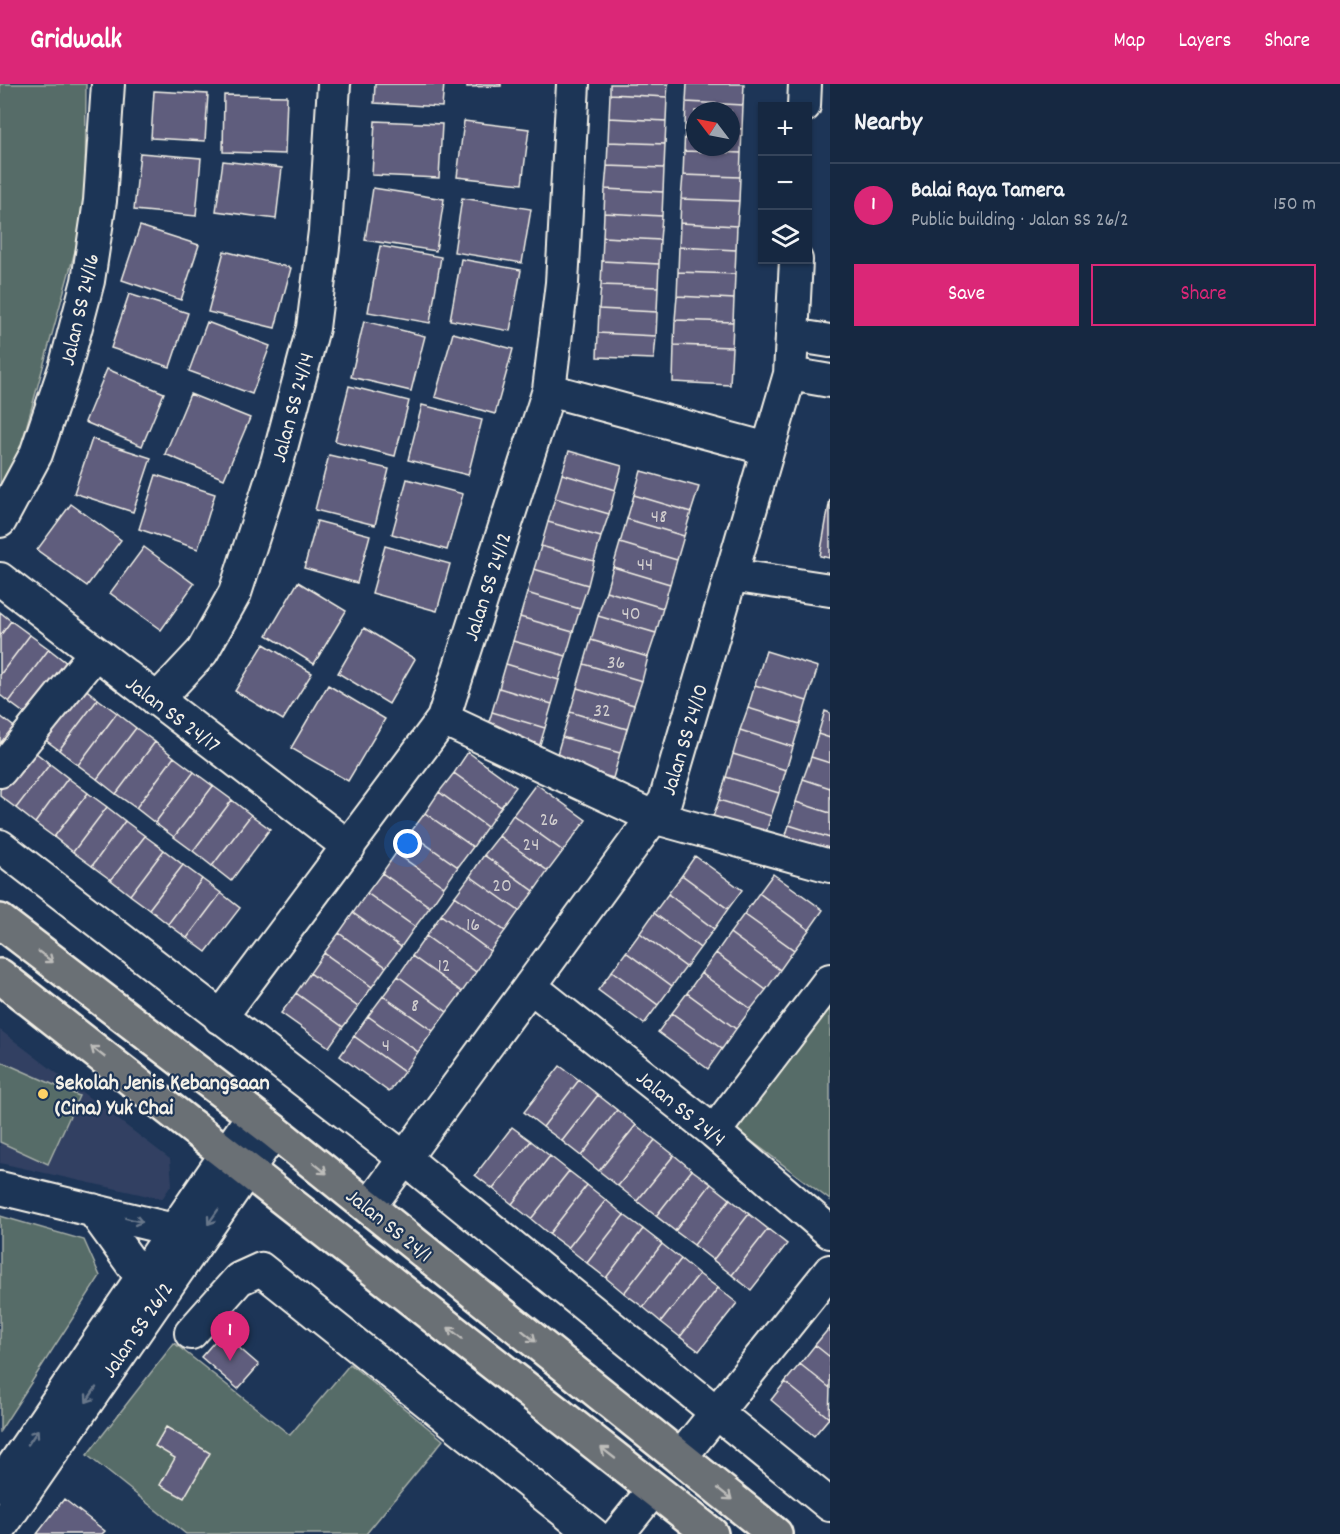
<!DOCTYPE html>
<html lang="en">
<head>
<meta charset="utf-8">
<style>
  body { margin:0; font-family:Dekko,sans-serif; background:#23344c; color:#f1f3f6 }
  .controls { position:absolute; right:18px; top:18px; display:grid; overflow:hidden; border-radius:0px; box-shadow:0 2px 4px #0004 }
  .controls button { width:54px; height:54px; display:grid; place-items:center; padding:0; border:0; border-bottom:2px solid #35445a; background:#162841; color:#f1f3f6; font:30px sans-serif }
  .compass { position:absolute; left:686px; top:18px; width:54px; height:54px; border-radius:50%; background:#162841; box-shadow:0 2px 4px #0004; rotate:302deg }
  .you { position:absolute; left:408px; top:760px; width:21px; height:21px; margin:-15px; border:4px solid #fff; border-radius:50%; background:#1a73e8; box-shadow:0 0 0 9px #1a73e833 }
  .badge { display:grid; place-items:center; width:39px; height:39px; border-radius:50%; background:#db2777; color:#fff; font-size:20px; font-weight:700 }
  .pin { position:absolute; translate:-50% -50px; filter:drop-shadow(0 2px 3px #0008) }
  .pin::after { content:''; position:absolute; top:32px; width:21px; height:18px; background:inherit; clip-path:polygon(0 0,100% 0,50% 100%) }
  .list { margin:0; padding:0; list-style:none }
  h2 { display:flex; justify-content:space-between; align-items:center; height:78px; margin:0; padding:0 24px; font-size:26px }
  h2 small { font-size:20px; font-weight:400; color:#9ea6b1 }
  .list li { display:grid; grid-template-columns:39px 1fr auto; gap:18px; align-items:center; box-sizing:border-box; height:84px; padding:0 24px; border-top:2px solid #35445a }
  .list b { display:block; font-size:22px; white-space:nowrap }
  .list p { margin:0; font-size:20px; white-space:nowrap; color:#9ea6b1 }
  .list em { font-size:20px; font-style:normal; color:#9ea6b1 }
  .actions { display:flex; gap:12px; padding:18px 24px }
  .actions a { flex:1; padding:14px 0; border:2px solid #db2777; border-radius:0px; text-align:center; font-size:21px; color:#db2777 }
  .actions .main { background:#db2777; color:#fff }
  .icon { flex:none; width:33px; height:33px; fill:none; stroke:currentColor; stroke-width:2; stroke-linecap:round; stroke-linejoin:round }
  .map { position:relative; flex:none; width:830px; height:1450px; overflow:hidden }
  header { display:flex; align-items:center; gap:36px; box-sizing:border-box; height:84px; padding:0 30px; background:#db2777; color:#fff }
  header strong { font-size:28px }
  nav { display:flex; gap:33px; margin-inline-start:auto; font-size:21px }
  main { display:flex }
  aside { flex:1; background:#162841 }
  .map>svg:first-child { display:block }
</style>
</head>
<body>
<header>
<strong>Gridwalk</strong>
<nav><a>Map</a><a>Layers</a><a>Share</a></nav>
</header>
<main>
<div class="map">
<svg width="830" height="1450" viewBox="0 0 830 1450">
  <rect width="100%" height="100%" fill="#1d3557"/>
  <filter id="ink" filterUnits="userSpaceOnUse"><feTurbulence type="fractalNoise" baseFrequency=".0167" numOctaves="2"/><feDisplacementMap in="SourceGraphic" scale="12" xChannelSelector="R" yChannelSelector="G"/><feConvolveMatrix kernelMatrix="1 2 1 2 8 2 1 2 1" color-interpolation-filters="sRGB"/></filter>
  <g filter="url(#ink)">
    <path fill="#314162" d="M0,946L170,1075L172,1100L162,1115L0,1079Z"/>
    <path fill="#576c67" stroke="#a6aea8" stroke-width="1.5" d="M0,0H86L85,131L20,366L0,401Z
      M830,921V1116L734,1044Z
      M0,977L79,1012L48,1080L0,1058Z
      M0,1132L84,1156L100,1192L0,1347Z
      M174,1259L290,1351L350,1280L443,1356L366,1450H186L87,1371Z"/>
    <path fill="#5f5d7d" stroke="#f4f1e8" stroke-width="1.5" d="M375,0H444L442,23L374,19Z
      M467,0H501V2L467,3Z
      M610,0H668L667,13L610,10Z
      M687,0H744L743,21L686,18Z
      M154,7L208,10L205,57L151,54Z
      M610,10L667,13L666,37L609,34Z
      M224,11L287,12L285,70L223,68Z
      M686,18L743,21L742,45L731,44V27H695V43L685,42Z
      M609,34L666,37L665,60L608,58Z
      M375,37L442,40L439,94L372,91Z
      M464,37L529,45L522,100L457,93Z
      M685,42L695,43V63H731V44L742,45L741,69L684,67Z
      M608,58L665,60L664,84L607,82Z
      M684,67L741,69L740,93L683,91Z
      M140,69L201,74L196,132L134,126Z
      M223,77L282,84L276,135L216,127Z
      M607,82L664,84L663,108L605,105Z
      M683,91L740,93L739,117L681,115Z
      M373,104L444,115L436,167L365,156Z
      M605,105L663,108L662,132L604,129Z
      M462,114L531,125L522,179L454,168Z
      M681,115L739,117L737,142L680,139Z
      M604,129L662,132L660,156L603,153Z
      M680,139L737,142L736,166L679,163Z
      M140,142L199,161L181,216L122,196Z
      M603,153L660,156L659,180L602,177Z
      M380,162L441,173L430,239L368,228Z
      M679,163L736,166L735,190L678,188Z
      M224,167L291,184L275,244L208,228Z
      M461,175L521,186L510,247L450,236Z
      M602,177L659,180L658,203L601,201Z
      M678,188L735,190L734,215L677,212Z
      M601,201L658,203L657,228L599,225Z
      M129,210L188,229L170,283L111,264Z
      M677,212L734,215L733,238L675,236Z
      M599,225L657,228L656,252L598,249Z
      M675,236L733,238L732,263L674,261Z
      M364,237L425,252L411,307L351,293Z
      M207,238L270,262L252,310L189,287Z
      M453,249L513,265L495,330L435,313Z
      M598,249L656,252L654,275L597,273Z
      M674,261L732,263L730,301L673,298Z
      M107,285L164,309L142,362L85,338Z
      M349,302L409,317L395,372L335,357Z
      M190,310L250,334L224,395L165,370Z
      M422,321L482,336L468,391L408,376Z
      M92,355L151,374L133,428L74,409Z
      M569,367L622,382L615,406L562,390Z
      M329,371L389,385L375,441L315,426Z
      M641,387L699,403L691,428L634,411Z
      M562,390L615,406L609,430L555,414Z
      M156,391L215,410L198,465L139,445Z
      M407,395L463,410L447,466L392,450Z
      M634,411L691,428L684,452L627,435Z
      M555,414L609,430L601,453L548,438Z
      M830,415V474L820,472Z
      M71,420L121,456L87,502L37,466Z
      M627,435L684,452L677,476L620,459Z
      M317,437L370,451L357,499L304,484Z
      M548,438L601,453L594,477L541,462Z
      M620,459L677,476L670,500L613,483Z
      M385,462L450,480L437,527L372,509Z
      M541,462L594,477L588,501L534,485Z
      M144,463L194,500L161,546L110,509Z
      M613,483L670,500L663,524L606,507Z
      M534,485L588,501L580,525L527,509Z
      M298,498L346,527L314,580L267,551Z
      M606,507L663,524L656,549L598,532Z
      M527,509L580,525L573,548L520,533Z
      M0,528L11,537L0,552Z
      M598,532L656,549L648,573L591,556Z
      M520,533L573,548L566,572L513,557Z
      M11,537L30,551L0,591V552Z
      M364,544L415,575L389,620L338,589Z
      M30,551L49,565L9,618L0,611V591Z
      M591,556L648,573L642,597L584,580Z
      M513,557L566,572L559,596L506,580Z
      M264,560L312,589L283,636L235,607Z
      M49,565L68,580L28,632L9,618Z
      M766,567L818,583L807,617L755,601Z
      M506,580L559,596L552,620L499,604Z
      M584,580L642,597L634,621L577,604Z
      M79,600L98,615L59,666L40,652Z
      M328,601L385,635L348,697L291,664Z
      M755,601L807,617L800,640L748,624Z
      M499,604L552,620L545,644L492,628Z
      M577,604L634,621L627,645L570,628Z
      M98,615L117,629L78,681L59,666Z
      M748,624L800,640L793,663L740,646Z
      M825,627L830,629V654L818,650Z
      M492,628L545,644L538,667L485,652Z
      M570,628L627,645L620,669L562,653Z
      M117,629L136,644L97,695L78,681Z
      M0,632L18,646L0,670Z
      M136,644L155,658L116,710L97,695Z
      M740,646L793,663L786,686L733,670Z
      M818,650L830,654V679L811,673Z
      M562,653L620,669L613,694L555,677Z
      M155,658L174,673L136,724L116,710Z
      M31,665L50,680L16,724L0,712V706Z
      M468,668L516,703L501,723L454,689Z
      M733,670L786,686L779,709L726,693Z
      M174,673L194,688L155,739L136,724Z
      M811,673L830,679V704L803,695Z
      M50,680L68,694L35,739L16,724Z
      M194,688L213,702L174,753L155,739Z
      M454,689L501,723L487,743L439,708Z
      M726,693L779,709L771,732L719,716Z
      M68,694L88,709L54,753L35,739Z
      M803,695L830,704V729L796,718Z
      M536,700L586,736L563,767L513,731Z
      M213,702L232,716L193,767L174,753Z
      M439,708L487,743L473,763L425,729Z
      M88,709L107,723L73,768L54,753Z
      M232,716L251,731L212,782L193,767Z
      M719,716L771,732L764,755L711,738Z
      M796,718L830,729V754L789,741Z
      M107,723L125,737L92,782L73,768Z
      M425,729L473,763L458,783L410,749Z
      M251,731L270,745L231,797L212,782Z
      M513,731L563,767L548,787L499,752Z
      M125,737L145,752L111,796L92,782Z
      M789,741L830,754V779L782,764Z
      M410,749L458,783L444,803L396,769Z
      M145,752L164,766L130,811L111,796Z
      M499,752L548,787L534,807L484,771Z
      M164,766L183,781L149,825L130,811Z
      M396,769L444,803L430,823L382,789Z
      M484,771L534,807L519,827L470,792Z
      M695,772L742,806L728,825L682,791Z
      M183,781L202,795L168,840L149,825Z
      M382,789L430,823L415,843L367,809Z
      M773,790L823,826L809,846L759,809Z
      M682,791L728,825L714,845L668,810Z
      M470,792L519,827L505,847L455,812Z
      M202,795L221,809L187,854L168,840Z
      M221,809L240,824L206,868L187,854Z
      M367,809L415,843L401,863L353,829Z
      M759,809L809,846L794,866L744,830Z
      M668,810L714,845L700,864L654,829Z
      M455,812L505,847L490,867L441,831Z
      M353,829L401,863L386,883L339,849Z
      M654,829L700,864L686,883L640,849Z
      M744,830L794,866L780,886L730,849Z
      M441,831L490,867L476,888L426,852Z
      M339,849L386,883L372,903L324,869Z
      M640,849L686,883L672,902L626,868Z
      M730,849L780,886L766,906L716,869Z
      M426,852L476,888L462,908L412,872Z
      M626,868L672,902L658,921L612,887Z
      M324,869L372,903L358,923L310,889Z
      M716,869L766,906L751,925L701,889Z
      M412,872L462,908L447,928L398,892Z
      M612,887L658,921L644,940L598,906Z
      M310,889L358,923L343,943L296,909Z
      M701,889L751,925L736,945L687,909Z
      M398,892L447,928L433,947L383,912Z
      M296,909L343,943L329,963L281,929Z
      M687,909L736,945L722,965L672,929Z
      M383,912L433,947L418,968L368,932Z
      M672,929L722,965L708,985L658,948Z
      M368,932L418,968L404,988L354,952Z
      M354,952L404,988L389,1008L340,972Z
      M560,982L579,996L543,1043L524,1028Z
      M579,996L598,1011L562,1057L543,1043Z
      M598,1011L617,1026L581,1072L562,1057Z
      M617,1026L636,1041L599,1087L581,1072Z
      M636,1041L655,1056L618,1102L599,1087Z
      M512,1043L531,1057L493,1105L475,1091Z
      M655,1056L674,1071L637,1117L618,1102Z
      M531,1057L550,1072L512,1120L493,1105Z
      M674,1071L692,1086L656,1132L637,1117Z
      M550,1072L569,1087L531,1135L512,1120Z
      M692,1086L711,1100L675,1147L656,1132Z
      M569,1087L587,1101L549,1150L531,1135Z
      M711,1100L730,1115L694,1161L675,1147Z
      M587,1101L606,1116L568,1164L549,1150Z
      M730,1115L749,1130L713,1176L694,1161Z
      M606,1116L624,1131L587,1179L568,1164Z
      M749,1130L768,1145L732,1191L713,1176Z
      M624,1131L643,1145L606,1194L587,1179Z
      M643,1145L662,1160L624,1209L606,1194Z
      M768,1145L787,1160L751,1206L732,1191Z
      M662,1160L681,1175L643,1223L624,1209Z
      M681,1175L699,1190L661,1238L643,1223Z
      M699,1190L718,1204L680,1253L661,1238Z
      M718,1204L737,1219L699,1267L680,1253Z
      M830,1243V1273L815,1261Z
      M222,1249L259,1281L238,1305L201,1273Z
      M815,1261L830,1273V1304L800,1280Z
      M800,1280L830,1304L829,1334L785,1298Z
      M785,1298L829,1334L814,1352L771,1316Z
      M166,1343L210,1369L184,1414L160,1401L175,1374L155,1362Z
      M64,1415L105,1447L102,1450H37Z"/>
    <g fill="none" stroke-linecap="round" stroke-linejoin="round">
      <g stroke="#f4f1e8" stroke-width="36">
        <path id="minor" d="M804,22L805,0
          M792,251L830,257
          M790,290L830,297
          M549,306L768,365
          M0,437L36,370L65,284L88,197L100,117L108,0
          M731,491L830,506
          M0,495L349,763
          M157,616L202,568L235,509L277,379L313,244L325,147L334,0
          M443,635L653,733L830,782
          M0,687L95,569
          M0,762L404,1074L830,1421
          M530,902L714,1048L830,1148
          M220,934L443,635L549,306L562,199L573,0
          M714,1048L830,896
          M0,1104L174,1146
          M369,1123L665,717L790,290L796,176
          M93,1126L142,1194
          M191,1249L239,1195L261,1185L593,1450
          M680,1374L830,1187
          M0,1401L253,1031
          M0,1444L274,1047
          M618,1450L654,1405"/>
      </g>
      <g stroke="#f4f1e8" stroke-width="38">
        <path id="major" d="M0,837L274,1047L775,1450
          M0,892L711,1450"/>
      </g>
      <use href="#minor" stroke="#1d3557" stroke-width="32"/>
      <use href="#major" stroke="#6b6f75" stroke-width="33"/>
    </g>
    <defs><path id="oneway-shaft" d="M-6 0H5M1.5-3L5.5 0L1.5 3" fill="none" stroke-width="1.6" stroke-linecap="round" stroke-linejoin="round" transform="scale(1.5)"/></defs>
    <g stroke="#bdbdba">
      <use href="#oneway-shaft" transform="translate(46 873) rotate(37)"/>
      <use href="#oneway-shaft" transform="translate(98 968) rotate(-142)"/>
      <use href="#oneway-shaft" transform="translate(320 1084) rotate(39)"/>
      <use href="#oneway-shaft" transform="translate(455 1249) rotate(-142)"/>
      <use href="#oneway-shaft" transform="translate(529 1252) rotate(39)"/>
      <use href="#oneway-shaft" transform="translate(608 1369) rotate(-142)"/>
      <use href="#oneway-shaft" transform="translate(725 1410) rotate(39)"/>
    </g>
    <g stroke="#68778a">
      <use href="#oneway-shaft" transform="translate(213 1133) rotate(125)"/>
      <use href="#oneway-shaft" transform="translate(134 1136) rotate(14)"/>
      <use href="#oneway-shaft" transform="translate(91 1311) rotate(124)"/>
      <use href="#oneway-shaft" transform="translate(33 1353) rotate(-56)"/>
    </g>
  </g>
  <circle fill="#ffd166" stroke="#1d3557" stroke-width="2" cx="43" cy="1010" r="6"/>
  <g text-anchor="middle" stroke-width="4.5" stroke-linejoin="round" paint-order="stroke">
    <g font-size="20" fill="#cfcccd">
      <text x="659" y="438">48</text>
      <text x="645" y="486">44</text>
      <text x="631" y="535">40</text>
      <text x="616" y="584">36</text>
      <text x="602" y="632">32</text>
      <text x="549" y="741">26</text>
      <text x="531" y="766">24</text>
      <text x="502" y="807">20</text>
      <text x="473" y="846">16</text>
      <text x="444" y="887">12</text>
      <text x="415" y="927">8</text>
      <text x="386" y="967">4</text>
    </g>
    <g font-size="22" fill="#f4f1e8" stroke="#1d3557">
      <text transform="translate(78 225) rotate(-77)" y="8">Jalan SS 24/16</text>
      <text transform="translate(291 323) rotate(-75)" y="8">Jalan SS 24/14</text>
      <text transform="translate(486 502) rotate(-72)" y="8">Jalan SS 24/12</text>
      <text transform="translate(174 629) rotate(37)" y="8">Jalan SS 24/17</text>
      <text transform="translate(683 655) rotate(-73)" y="8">Jalan SS 24/10</text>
      <text transform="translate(682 1023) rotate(39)" y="8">Jalan SS 24/4</text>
      <text transform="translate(390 1140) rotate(39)" y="8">Jalan SS 24/1</text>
      <text transform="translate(136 1245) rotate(-56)" y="8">Jalan SS 26/2</text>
    </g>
    <g font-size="22" font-weight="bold" fill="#f4f1e8" stroke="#1d3557" text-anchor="start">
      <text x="55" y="1005">Sekolah Jenis Kebangsaan<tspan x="55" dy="25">(Cina) Yuk Chai</tspan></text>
    </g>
  </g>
</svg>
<div class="controls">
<button>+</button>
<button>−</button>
<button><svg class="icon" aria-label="layers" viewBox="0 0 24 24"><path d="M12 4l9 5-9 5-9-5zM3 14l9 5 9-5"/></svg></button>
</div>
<svg class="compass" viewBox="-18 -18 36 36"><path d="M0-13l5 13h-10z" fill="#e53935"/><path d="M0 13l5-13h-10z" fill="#9ea6b1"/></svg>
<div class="you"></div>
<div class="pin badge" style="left:230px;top:1277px">1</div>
</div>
<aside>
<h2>Nearby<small></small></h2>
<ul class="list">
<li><span class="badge">1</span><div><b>Balai Raya Tamera</b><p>Public building · Jalan SS 26/2</p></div><em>150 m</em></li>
</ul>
<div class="actions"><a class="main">Save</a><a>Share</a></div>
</aside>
</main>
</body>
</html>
